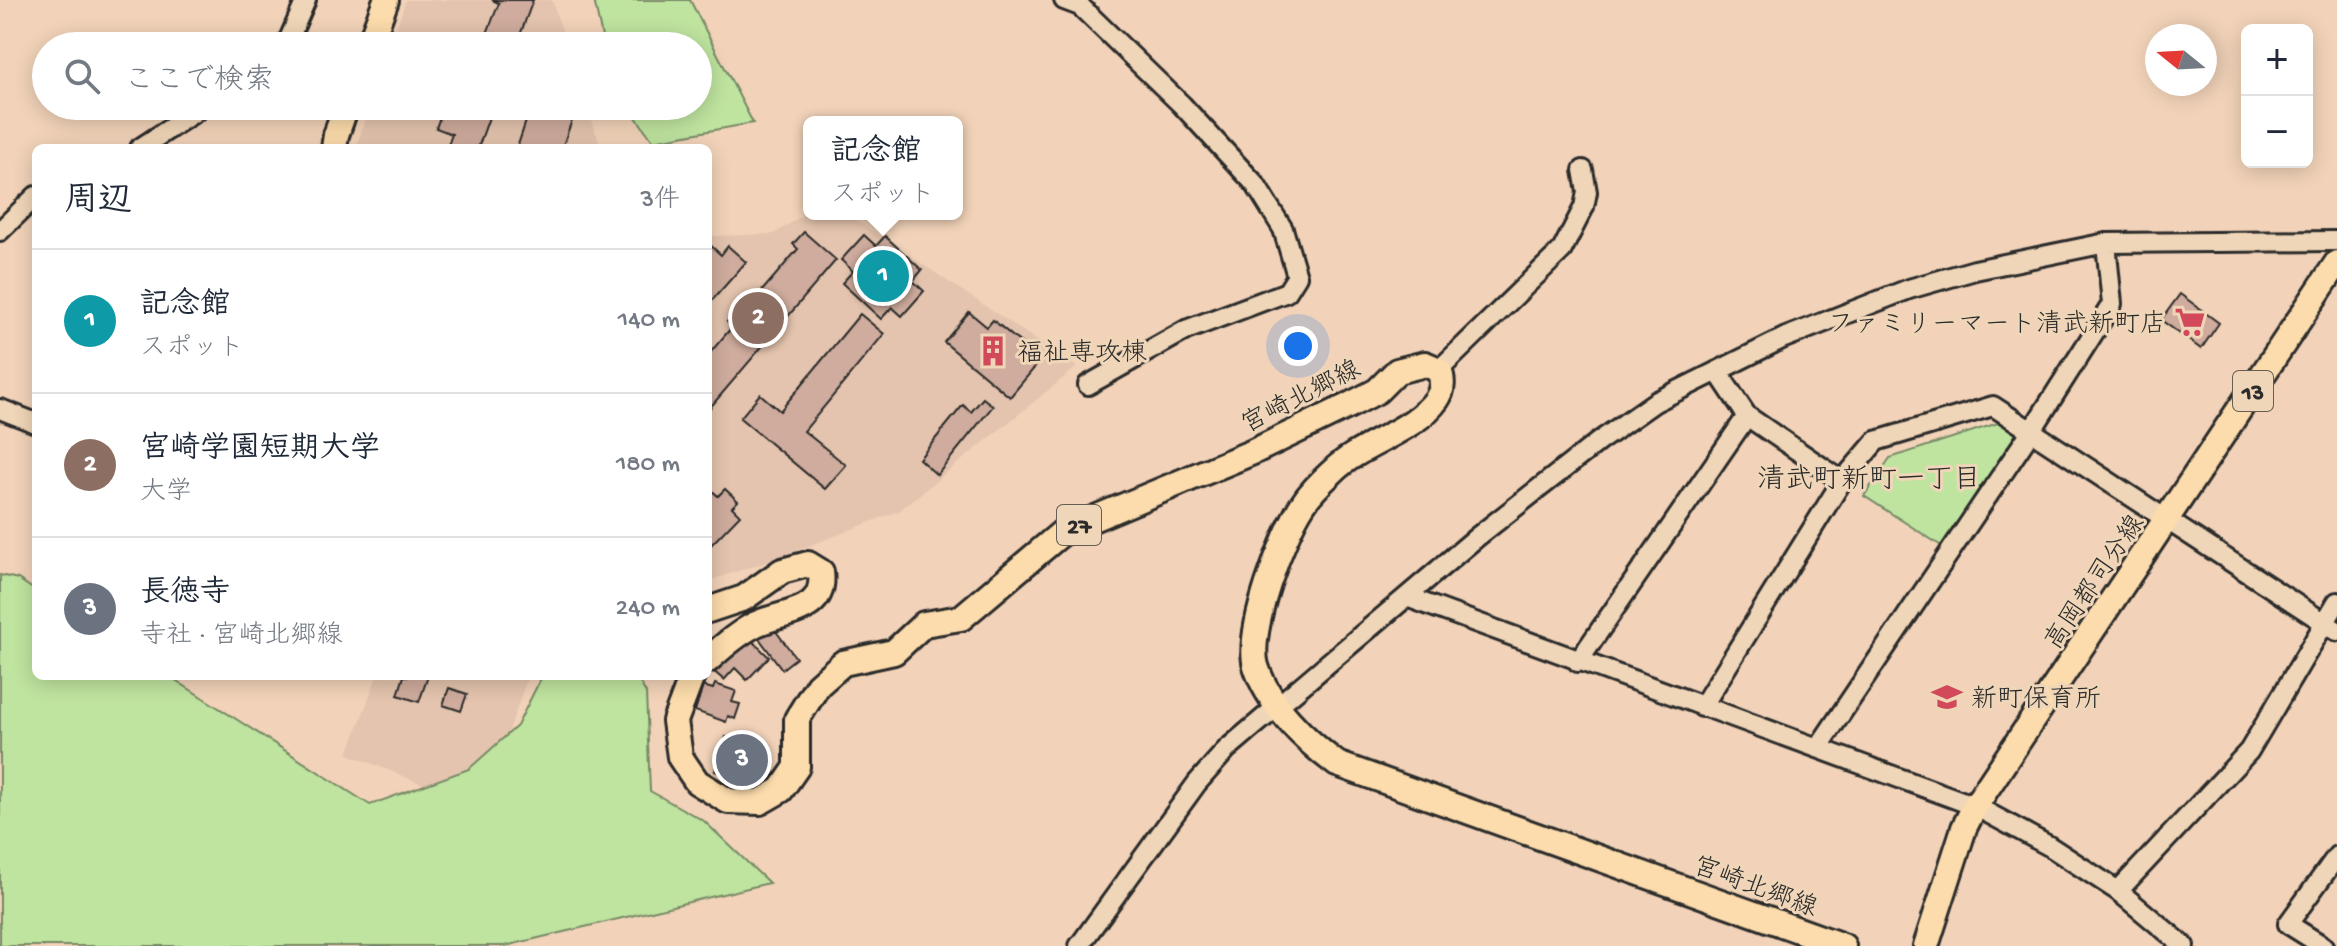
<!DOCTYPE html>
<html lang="ja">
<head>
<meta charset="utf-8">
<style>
  body { margin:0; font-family:"Gochi Hand","Klee One",sans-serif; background:#f6f6f7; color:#1f2937 }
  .controls { position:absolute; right:24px; top:24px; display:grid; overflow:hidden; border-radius:12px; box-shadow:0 4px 20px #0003 }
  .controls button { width:72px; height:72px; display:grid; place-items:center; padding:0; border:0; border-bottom:2px solid #e0e1e3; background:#fff; color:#1f2937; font:40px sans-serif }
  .compass { position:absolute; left:2145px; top:24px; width:72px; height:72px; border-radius:50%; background:#fff; box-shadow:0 4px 20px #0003; rotate:288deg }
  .you { position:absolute; left:1298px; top:346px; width:28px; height:28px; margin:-20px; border:6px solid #fff; border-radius:50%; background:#1a73e8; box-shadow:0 0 0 12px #1a73e833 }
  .badge { display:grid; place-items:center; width:52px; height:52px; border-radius:50%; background:#b45309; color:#fff; font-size:26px; font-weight:700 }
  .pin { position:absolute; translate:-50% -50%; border:4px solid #fff; box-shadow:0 2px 8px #0006 }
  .popup { position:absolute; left:803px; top:116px; width:160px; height:104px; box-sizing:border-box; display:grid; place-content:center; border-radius:12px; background:#fff; filter:drop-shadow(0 2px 6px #0005); font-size:26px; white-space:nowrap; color:#747a83 }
  .popup b { font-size:30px; color:#1f2937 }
  .popup::after { content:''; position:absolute; left:50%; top:100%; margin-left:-16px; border:16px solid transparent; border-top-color:#fff }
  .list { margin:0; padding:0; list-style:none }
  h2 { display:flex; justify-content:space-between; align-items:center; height:104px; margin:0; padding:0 32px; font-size:34px }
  h2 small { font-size:26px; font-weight:400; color:#747a83 }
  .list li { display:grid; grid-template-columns:52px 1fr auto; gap:24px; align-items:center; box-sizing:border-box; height:144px; padding:0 32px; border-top:2px solid #e0e1e3 }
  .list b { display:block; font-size:30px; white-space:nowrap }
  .list p { margin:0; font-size:26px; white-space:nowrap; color:#747a83 }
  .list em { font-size:26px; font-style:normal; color:#747a83 }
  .icon { flex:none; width:44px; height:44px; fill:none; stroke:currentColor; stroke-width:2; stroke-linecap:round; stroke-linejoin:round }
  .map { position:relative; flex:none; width:2337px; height:946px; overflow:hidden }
  .search { position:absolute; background:#fff; box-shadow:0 4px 20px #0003; left:32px; top:32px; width:680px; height:88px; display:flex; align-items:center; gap:20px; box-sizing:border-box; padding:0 28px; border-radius:44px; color:#747a83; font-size:30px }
  .panel { position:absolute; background:#fff; box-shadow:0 4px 20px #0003; left:32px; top:144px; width:680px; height:536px; border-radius:12px }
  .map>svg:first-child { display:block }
</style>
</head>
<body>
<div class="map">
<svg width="2337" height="946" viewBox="0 0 2337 946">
  <rect width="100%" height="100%" fill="#f2d3b9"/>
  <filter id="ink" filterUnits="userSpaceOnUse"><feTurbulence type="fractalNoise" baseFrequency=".0125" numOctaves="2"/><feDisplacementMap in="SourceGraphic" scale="16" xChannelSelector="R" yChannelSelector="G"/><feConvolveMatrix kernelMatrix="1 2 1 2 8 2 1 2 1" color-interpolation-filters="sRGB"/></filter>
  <g filter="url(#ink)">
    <path fill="#e4c4ae" d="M406,0H552L567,46H390Z
      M370,106H587L601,148H356Z
      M809,211V214H847L1077,367L899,511L775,559L708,581V234L714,236L774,234Z
      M377,676H528L482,808L348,754Z"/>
    <path fill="#bfe49f" stroke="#758865" stroke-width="2" d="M594,0H690L753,123L653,141L628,106H698V46H604Z
      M2001,422L2022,434L1943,547L1864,496L1890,458Z
      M0,575L18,579L36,591V676H169L370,805L469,769L517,726L542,676H636L646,693L650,791L704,821L769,883L505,946H0Z"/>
    <path fill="#cfac9d" stroke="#2b2b2b" stroke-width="2" d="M492,0H533L516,46H482L499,3Z
      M444,106H493L478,148H447L452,134L436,128Z
      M531,106H577L562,148H517Z
      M804,232L836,260L708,410V355L732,327L727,322L738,309L743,313L798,249L793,244Z
      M864,235L876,246L885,236L922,270L913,281L924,291L902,316L892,307L881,319L842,283L853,271L841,260Z
      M708,243L721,255L728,246L746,262L708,305Z
      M2180,294L2219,323L2201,349L2161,320Z
      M969,312L987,327L993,320L1041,360L1010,397L944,342Z
      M860,314L884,334L804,431L846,465L825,489L740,418L760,394L780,411Z
      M983,398L993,406L937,475L919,459L963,405L971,412Z
      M708,487L718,496L725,489L738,501L732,507L740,515L708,548Z
      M772,626L796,658L782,669L758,637Z
      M745,634L769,657L747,680L735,668L724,680L712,670Z
      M404,676H428L419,702L398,695Z
      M715,684L736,691L732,702L740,704L735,719L728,716L726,722L695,711L703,686L713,689Z
      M449,688L467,694L461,711L443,705Z
      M726,737L769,751L762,772L756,769L751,782L715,771Z"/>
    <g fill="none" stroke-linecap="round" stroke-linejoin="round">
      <g stroke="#2b2b2b" stroke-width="24">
        <path id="minor" d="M1064,0L1080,6L1182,105L1255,184L1283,229L1297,276L1287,292L1186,330L1088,385
          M286,46L306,0
          M140,148L204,106
          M0,231L36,196
          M1439,370L1562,250L1584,207L1587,192L1583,170
          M1717,371L1747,416L1842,481
          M0,409L36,423
          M1407,597L1975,806L2049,846L2118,891L2184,946
          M1578,662L1747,416
          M1702,707L1842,481L1876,441L1993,406L2337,631
          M1818,748L2032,430L2112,304L2106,243
          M2118,891L2249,751L2337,602
          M1079,946L1197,783L1227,749L1477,537L1598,442L1655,402L1784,338L1909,289L1975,270L2106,243L2337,241
          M2323,946L2288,924L2337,856"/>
      </g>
      <g stroke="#2b2b2b" stroke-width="30">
        <path id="major" d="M369,46L386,0
          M334,148L336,135L346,106
          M708,610L744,598L782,571L808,564L821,572C827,615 781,611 754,625C737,634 722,647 708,660
          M692,676L675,721L680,757L697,782L728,801L760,802L781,790L797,767V719L818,685L843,663L894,652L924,624L961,618L1064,531L1253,452L1348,406L1377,391L1397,371L1425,364L1439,370C1443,379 1443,390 1437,399C1414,432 1361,443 1332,472C1322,481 1310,493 1303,504C1283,534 1246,631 1256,666C1268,705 1306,741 1337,764L1843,946
          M1926,946L1964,828L1975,806L2337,263"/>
      </g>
      <use href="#minor" stroke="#f0d6b8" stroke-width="18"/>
      <use href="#major" stroke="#fcdcac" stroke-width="24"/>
    </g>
  </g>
  <defs>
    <g id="supermarket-bare" transform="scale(2.4)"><path d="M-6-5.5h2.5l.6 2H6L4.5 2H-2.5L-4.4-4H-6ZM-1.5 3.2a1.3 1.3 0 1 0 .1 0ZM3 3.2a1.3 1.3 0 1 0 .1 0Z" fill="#d1495b" stroke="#f0d6b8" stroke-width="2.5" paint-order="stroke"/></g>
    <g id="building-bare" transform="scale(2.4)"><path d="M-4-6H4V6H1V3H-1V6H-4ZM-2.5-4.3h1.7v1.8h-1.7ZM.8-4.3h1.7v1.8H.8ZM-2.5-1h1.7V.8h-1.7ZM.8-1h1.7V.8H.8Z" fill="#d1495b" stroke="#f0d6b8" stroke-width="2.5" paint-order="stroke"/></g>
    <g id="school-bare" transform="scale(2.4)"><path d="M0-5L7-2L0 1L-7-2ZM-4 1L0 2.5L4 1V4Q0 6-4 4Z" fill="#d1495b" stroke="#f0d6b8" stroke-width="2.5" paint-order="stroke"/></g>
  </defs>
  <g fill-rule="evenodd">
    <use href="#supermarket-bare" x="2190" y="322"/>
    <use href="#building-bare" x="993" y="351"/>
    <use href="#school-bare" x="1947" y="697"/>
  </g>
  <g text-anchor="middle" stroke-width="6" stroke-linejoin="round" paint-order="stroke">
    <g fill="#f0d6b8" stroke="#665e55" stroke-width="2">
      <rect x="2233" y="371" width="40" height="40" rx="6"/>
      <rect x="1057" y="505" width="44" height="40" rx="6"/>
    </g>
    <g font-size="24" font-weight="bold" fill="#2b2b2b">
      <text x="2253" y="399">13</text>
      <text x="1079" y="533">27</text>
    </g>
    <g font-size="26" fill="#2b2b2b" stroke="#f0d6b8" text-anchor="start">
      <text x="2166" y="331" text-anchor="end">ファミリーマート清武新町店</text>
      <text x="1017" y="360">福祉専攻棟</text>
      <text x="1971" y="706">新町保育所</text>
    </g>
    <g font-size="26" fill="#2b2b2b" stroke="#f0d6b8">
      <text transform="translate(1300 395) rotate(-27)" y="9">宮崎北郷線</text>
      <text transform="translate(2093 581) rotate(-56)" y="9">高岡都司分線</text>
      <text transform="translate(1756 885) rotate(20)" y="9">宮崎北郷線</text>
    </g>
    <g font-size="28" fill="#2b2b2b" stroke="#f0d6b8">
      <text x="1869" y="487">清武町新町一丁目</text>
    </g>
  </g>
</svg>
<div class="controls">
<button>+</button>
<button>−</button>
</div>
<svg class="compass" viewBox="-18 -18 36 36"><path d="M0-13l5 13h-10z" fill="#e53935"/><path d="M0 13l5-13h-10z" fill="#747a83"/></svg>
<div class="you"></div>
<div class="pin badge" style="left:883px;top:276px;background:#0f9aa8">1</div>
<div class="popup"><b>記念館</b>スポット</div>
<div class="pin badge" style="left:758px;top:318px;background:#8d6e63">2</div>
<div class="pin badge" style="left:742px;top:760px;background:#6b7280">3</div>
<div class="search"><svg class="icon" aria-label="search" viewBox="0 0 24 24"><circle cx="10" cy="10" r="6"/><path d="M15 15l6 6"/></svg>ここで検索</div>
<section class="panel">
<h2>周辺<small>3件</small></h2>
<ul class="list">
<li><span class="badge" style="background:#0f9aa8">1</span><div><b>記念館</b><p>スポット</p></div><em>140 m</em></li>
<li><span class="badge" style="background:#8d6e63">2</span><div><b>宮崎学園短期大学</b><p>大学</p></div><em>180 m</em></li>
<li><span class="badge" style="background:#6b7280">3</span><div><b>長徳寺</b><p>寺社 · 宮崎北郷線</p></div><em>240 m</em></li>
</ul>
</section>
</div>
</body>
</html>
